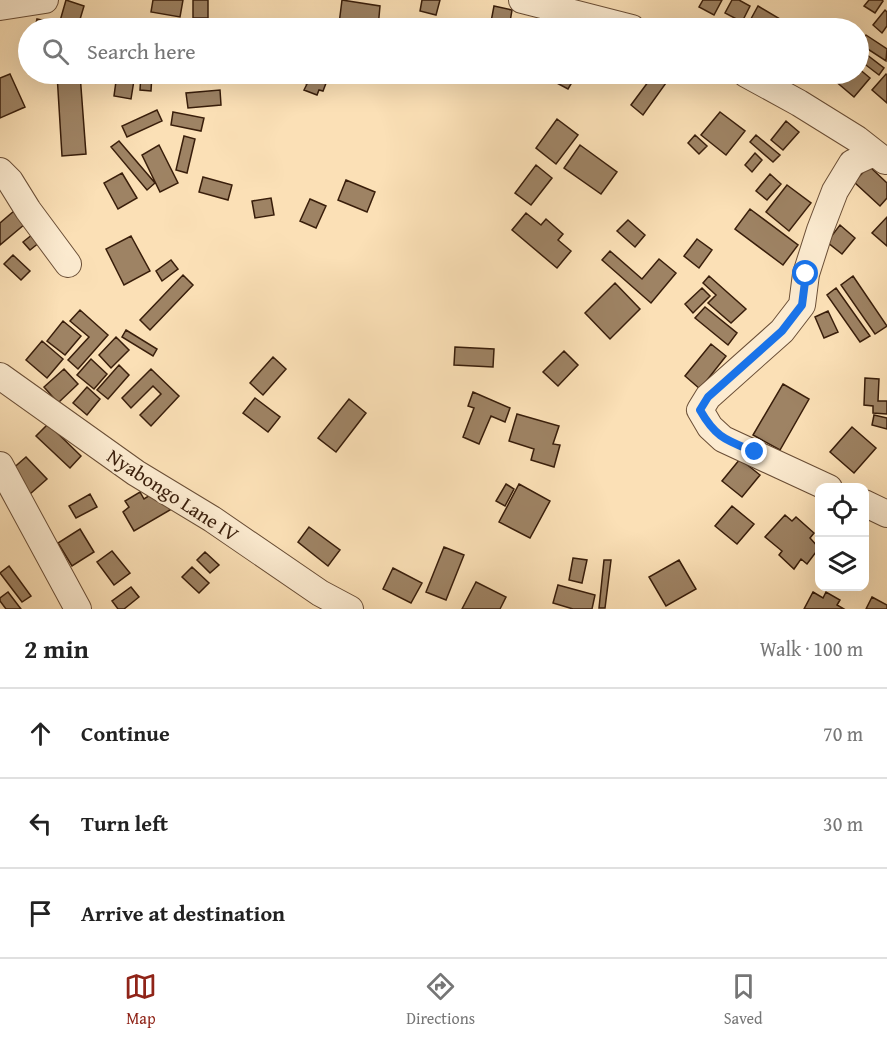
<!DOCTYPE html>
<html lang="en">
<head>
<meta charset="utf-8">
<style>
  body { margin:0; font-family:"Gentium Book Plus",serif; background:#f6f6f6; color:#222 }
  .controls { position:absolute; right:18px; bottom:18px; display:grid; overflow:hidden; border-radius:12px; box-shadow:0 6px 24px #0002 }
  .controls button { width:54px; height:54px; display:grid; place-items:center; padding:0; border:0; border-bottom:2px solid #e0e0e0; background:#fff; color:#222; font:30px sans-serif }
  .stop { position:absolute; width:18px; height:18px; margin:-14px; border:4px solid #1a73e8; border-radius:50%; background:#fff }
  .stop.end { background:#1a73e8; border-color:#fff; box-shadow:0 2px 6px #0008 }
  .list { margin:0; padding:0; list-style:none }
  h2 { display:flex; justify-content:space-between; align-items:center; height:78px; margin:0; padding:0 24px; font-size:26px }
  h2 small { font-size:20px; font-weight:400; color:#767676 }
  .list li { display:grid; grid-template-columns:39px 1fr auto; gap:18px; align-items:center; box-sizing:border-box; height:90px; padding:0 24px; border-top:2px solid #e0e0e0 }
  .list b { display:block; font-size:22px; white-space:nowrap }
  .list em { font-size:20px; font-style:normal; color:#767676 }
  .icon { flex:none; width:33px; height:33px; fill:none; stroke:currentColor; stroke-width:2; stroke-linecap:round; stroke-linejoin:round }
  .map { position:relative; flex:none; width:887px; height:609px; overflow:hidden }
  .search { position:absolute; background:#fff; box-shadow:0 6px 24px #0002; left:18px; right:18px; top:18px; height:66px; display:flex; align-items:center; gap:15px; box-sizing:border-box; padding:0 21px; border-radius:33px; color:#767676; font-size:22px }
  .sheet { height:348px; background:#fff }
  nav { display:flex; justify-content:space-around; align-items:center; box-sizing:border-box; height:84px; border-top:2px solid #e0e0e0; background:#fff; font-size:16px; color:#767676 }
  nav a { display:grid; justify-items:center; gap:3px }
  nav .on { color:#8f2418 }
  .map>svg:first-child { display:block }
</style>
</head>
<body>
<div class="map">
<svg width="887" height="609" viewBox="0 0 887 609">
  <rect width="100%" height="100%" fill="#fbe0b6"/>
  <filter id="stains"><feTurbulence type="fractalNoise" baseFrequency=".00333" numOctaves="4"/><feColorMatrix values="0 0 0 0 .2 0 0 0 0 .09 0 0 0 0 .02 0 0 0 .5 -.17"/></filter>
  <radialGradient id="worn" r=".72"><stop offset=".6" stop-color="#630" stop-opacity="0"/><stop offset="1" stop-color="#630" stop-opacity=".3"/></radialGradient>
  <path fill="#9e8364" stroke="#391e0b" stroke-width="1.5" d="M66,0L84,6L78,26L60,21Z
    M153,0H183L180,17L151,12Z
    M193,0H208V18H193Z
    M342,0L380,6L378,28L339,24Z
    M422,0H440L436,15L420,11Z
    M703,0H722L714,15L699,7Z
    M732,0H739L750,6L742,22L725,13Z
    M869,0H882L883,1L875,13L864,6Z
    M494,6L512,10L509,28L490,27Z
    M758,6L795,28H797H746Z
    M885,10L887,12V26L882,33L873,25Z
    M37,19L79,28H35Z
    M266,19L288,25L287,28H264Z
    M866,35L887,49L886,61L860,44Z
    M858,48L884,68L879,75L858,59Z
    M858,68L870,78L854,97L834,80L840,74H858Z
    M10,74L25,107L0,118V78Z
    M57,74H80L86,154L62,156Z
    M117,74H135L131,99L114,96Z
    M141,74H152L151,91L140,90Z
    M229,74H241L242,81L230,82Z
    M306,74H319L328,78L323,91L319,90L317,95L304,90L307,84L302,82Z
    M540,74H577L568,89Z
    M654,74L666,83L643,115L631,105Z
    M886,74L887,75V103L872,90Z
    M220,90L221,105L188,108L186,93Z
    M157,110L162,121L127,137L122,126Z
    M173,112L204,118L201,131L171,125Z
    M720,112L745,131L726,155L701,135Z
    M557,119L578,135L556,164L536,148Z
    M786,121L799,132L783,150L771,140Z
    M695,135L707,146L699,154L688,143Z
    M756,135L780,155L773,162L750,142Z
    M184,136L195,139L187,173L176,170Z
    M119,141L155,183L147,190L111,147Z
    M159,145L178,183L160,192L142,155Z
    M580,145L617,172L601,194L564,168Z
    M755,153L762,160L752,172L745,165Z
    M536,165L552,178L531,205L515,193Z
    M869,166L887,183V198L880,206L854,182Z
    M122,173L137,198L118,209L104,183Z
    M770,174L781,184L767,200L756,191Z
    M203,177L232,185L228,200L199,192Z
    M346,180L375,192L367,212L338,200Z
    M787,185L811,203L789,231L766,212Z
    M271,198L274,215L255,218L252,201Z
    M310,199L326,206L316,228L300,221Z
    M750,209L798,245L783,265L735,229Z
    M14,211L25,224L0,245V223Z
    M526,213L541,225L546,219L563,234L558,240L571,251L557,268L512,230Z
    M887,217V246L872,233Z
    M628,220L645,235L635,247L617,231Z
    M840,225L855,238L842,254L827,242Z
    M33,234L40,242L30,250L23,242Z
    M131,236L150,271L124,285L106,249Z
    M697,239L712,250L699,268L684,256Z
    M610,251L642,279L659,259L676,273L651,303L602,260Z
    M13,255L30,271L21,280L4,264Z
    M171,260L178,269L162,281L156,271Z
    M183,275L193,285L150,330L140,320Z
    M709,276L746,309L731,323L708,303L716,295L703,283Z
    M853,276L887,326L875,334L841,285Z
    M615,283L640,309L610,339L585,313Z
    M702,288L710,296L693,313L685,304Z
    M836,288L870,336L860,342L827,295Z
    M705,307L737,333L728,345L695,318Z
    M80,310L108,335L78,369L68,360L89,337L70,321Z
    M828,311L838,332L824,338L815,317Z
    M63,321L81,336L65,355L47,341Z
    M126,330L157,349L153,356L122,337Z
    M116,337L129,350L111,368L99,355Z
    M42,341L63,359L47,378L26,360Z
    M711,344L726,356L700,389L685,376Z
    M455,347L494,349L493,367L454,365Z
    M564,351L578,365L558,386L543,372Z
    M273,357L286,369L263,395L250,383Z
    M91,359L107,374L94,389L77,375Z
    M119,365L129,375L108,399L97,390Z
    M64,369L78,384L58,403L44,387Z
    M151,369L179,396L151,426L140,415L161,394L153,386L131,408L122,398Z
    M865,378L879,379L878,401H887V414L873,413V406L864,405Z
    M783,384L809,399L780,450L753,435Z
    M87,387L100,399L87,415L73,403Z
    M473,392L510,408L505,422L491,416L479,444L463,437L474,408L468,406Z
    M255,398L280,417L268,432L243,413Z
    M349,399L366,413L336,452L318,438Z
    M517,414L559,426L553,444L560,445L554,467L531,460L534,449L509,441Z
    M874,415L887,418V429L872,425Z
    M48,424L81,456L70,468L36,436Z
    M852,427L876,448L854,473L830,452Z
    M26,457L47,479L30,494L10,471Z
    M740,459L760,475L742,497L722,481Z
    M506,484L514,489L505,506L496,501Z
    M519,484L550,501L530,538L499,522Z
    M158,490L170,510L134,531L123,512L129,507L125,501L140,492L144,499Z
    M90,494L97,507L76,518L69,506Z
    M732,506L754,524L737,544L715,526Z
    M785,515L792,521L796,517L814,533L810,538L819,548L807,564L801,559L794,569L779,555L782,551L765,537Z
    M309,527L340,550L328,566L298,542Z
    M80,529L94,552L72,566L58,543Z
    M444,547L464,555L446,600L426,592Z
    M112,551L130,573L114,585L97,562Z
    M205,552L219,565L210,573L197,560Z
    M573,558L587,560L582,583L569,580Z
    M604,560H611L605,608H599Z
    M679,560L696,589L666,606L649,577Z
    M9,566L31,596L22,602L0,573Z
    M192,567L209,583L199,593L182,577Z
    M393,568L422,583L411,603L383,589Z
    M476,582L506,597L500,609H462Z
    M558,585L595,595L592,609H573L553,603Z
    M131,587L139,597L124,609H118L112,601Z
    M8,592L21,609H6L0,601V598Z
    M813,592L823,598L826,592L840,600L837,605L844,609H804Z
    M872,597L887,605V609H866Z"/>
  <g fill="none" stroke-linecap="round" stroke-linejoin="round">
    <g stroke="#6a4e36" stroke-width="28">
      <path id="minor" d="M522,0L632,28
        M0,7L45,0
        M746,74L799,103L857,139L885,161
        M0,171L10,181L28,210L68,264
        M0,376L136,473L212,519L320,593L350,609
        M0,465L78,609
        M829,488L723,439L710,427L700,410L708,397L782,331L802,305L806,274L820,230L835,191L852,163L874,153
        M864,503L887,514"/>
    </g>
    <use href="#minor" stroke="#fcebd0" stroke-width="26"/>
  </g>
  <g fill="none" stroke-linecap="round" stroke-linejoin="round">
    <path stroke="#1a73e8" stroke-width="8" d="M755,452C726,440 716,438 700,410L708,397L782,331L802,305L806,274"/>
  </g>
  <g text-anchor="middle" stroke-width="4.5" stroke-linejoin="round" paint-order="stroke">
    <g font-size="20" fill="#391e0b" stroke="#fcebd0">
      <text transform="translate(173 495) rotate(33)" y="7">Nyabongo Lane IV</text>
    </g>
  </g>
  <rect width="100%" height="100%" filter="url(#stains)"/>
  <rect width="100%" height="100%" fill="url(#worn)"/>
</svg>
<div class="controls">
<button><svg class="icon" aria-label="locate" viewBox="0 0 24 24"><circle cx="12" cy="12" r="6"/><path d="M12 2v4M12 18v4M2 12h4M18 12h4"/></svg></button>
<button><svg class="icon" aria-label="layers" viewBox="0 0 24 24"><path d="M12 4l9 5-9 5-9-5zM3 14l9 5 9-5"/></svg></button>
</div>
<div class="stop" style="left:806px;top:274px"></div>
<div class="stop end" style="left:755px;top:452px"></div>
<div class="search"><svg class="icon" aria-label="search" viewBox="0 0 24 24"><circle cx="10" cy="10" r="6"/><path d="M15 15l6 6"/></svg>Search here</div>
</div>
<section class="sheet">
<h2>2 min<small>Walk · 100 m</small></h2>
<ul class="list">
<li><svg class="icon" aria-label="ahead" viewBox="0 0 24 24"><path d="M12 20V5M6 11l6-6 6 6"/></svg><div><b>Continue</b></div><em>70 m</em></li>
<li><svg class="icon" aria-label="left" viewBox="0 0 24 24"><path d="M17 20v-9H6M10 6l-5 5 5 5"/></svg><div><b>Turn left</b></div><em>30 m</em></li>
<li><svg class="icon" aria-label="arrive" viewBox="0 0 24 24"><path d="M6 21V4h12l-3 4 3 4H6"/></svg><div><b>Arrive at destination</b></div></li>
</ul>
</section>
<nav>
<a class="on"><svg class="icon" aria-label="map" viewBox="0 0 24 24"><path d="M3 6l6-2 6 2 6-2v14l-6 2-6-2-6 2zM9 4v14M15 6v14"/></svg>Map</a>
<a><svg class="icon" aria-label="directions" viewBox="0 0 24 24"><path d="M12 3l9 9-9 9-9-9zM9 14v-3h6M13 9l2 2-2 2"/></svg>Directions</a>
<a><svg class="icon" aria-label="saved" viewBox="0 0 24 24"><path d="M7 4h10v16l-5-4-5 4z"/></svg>Saved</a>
</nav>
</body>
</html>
